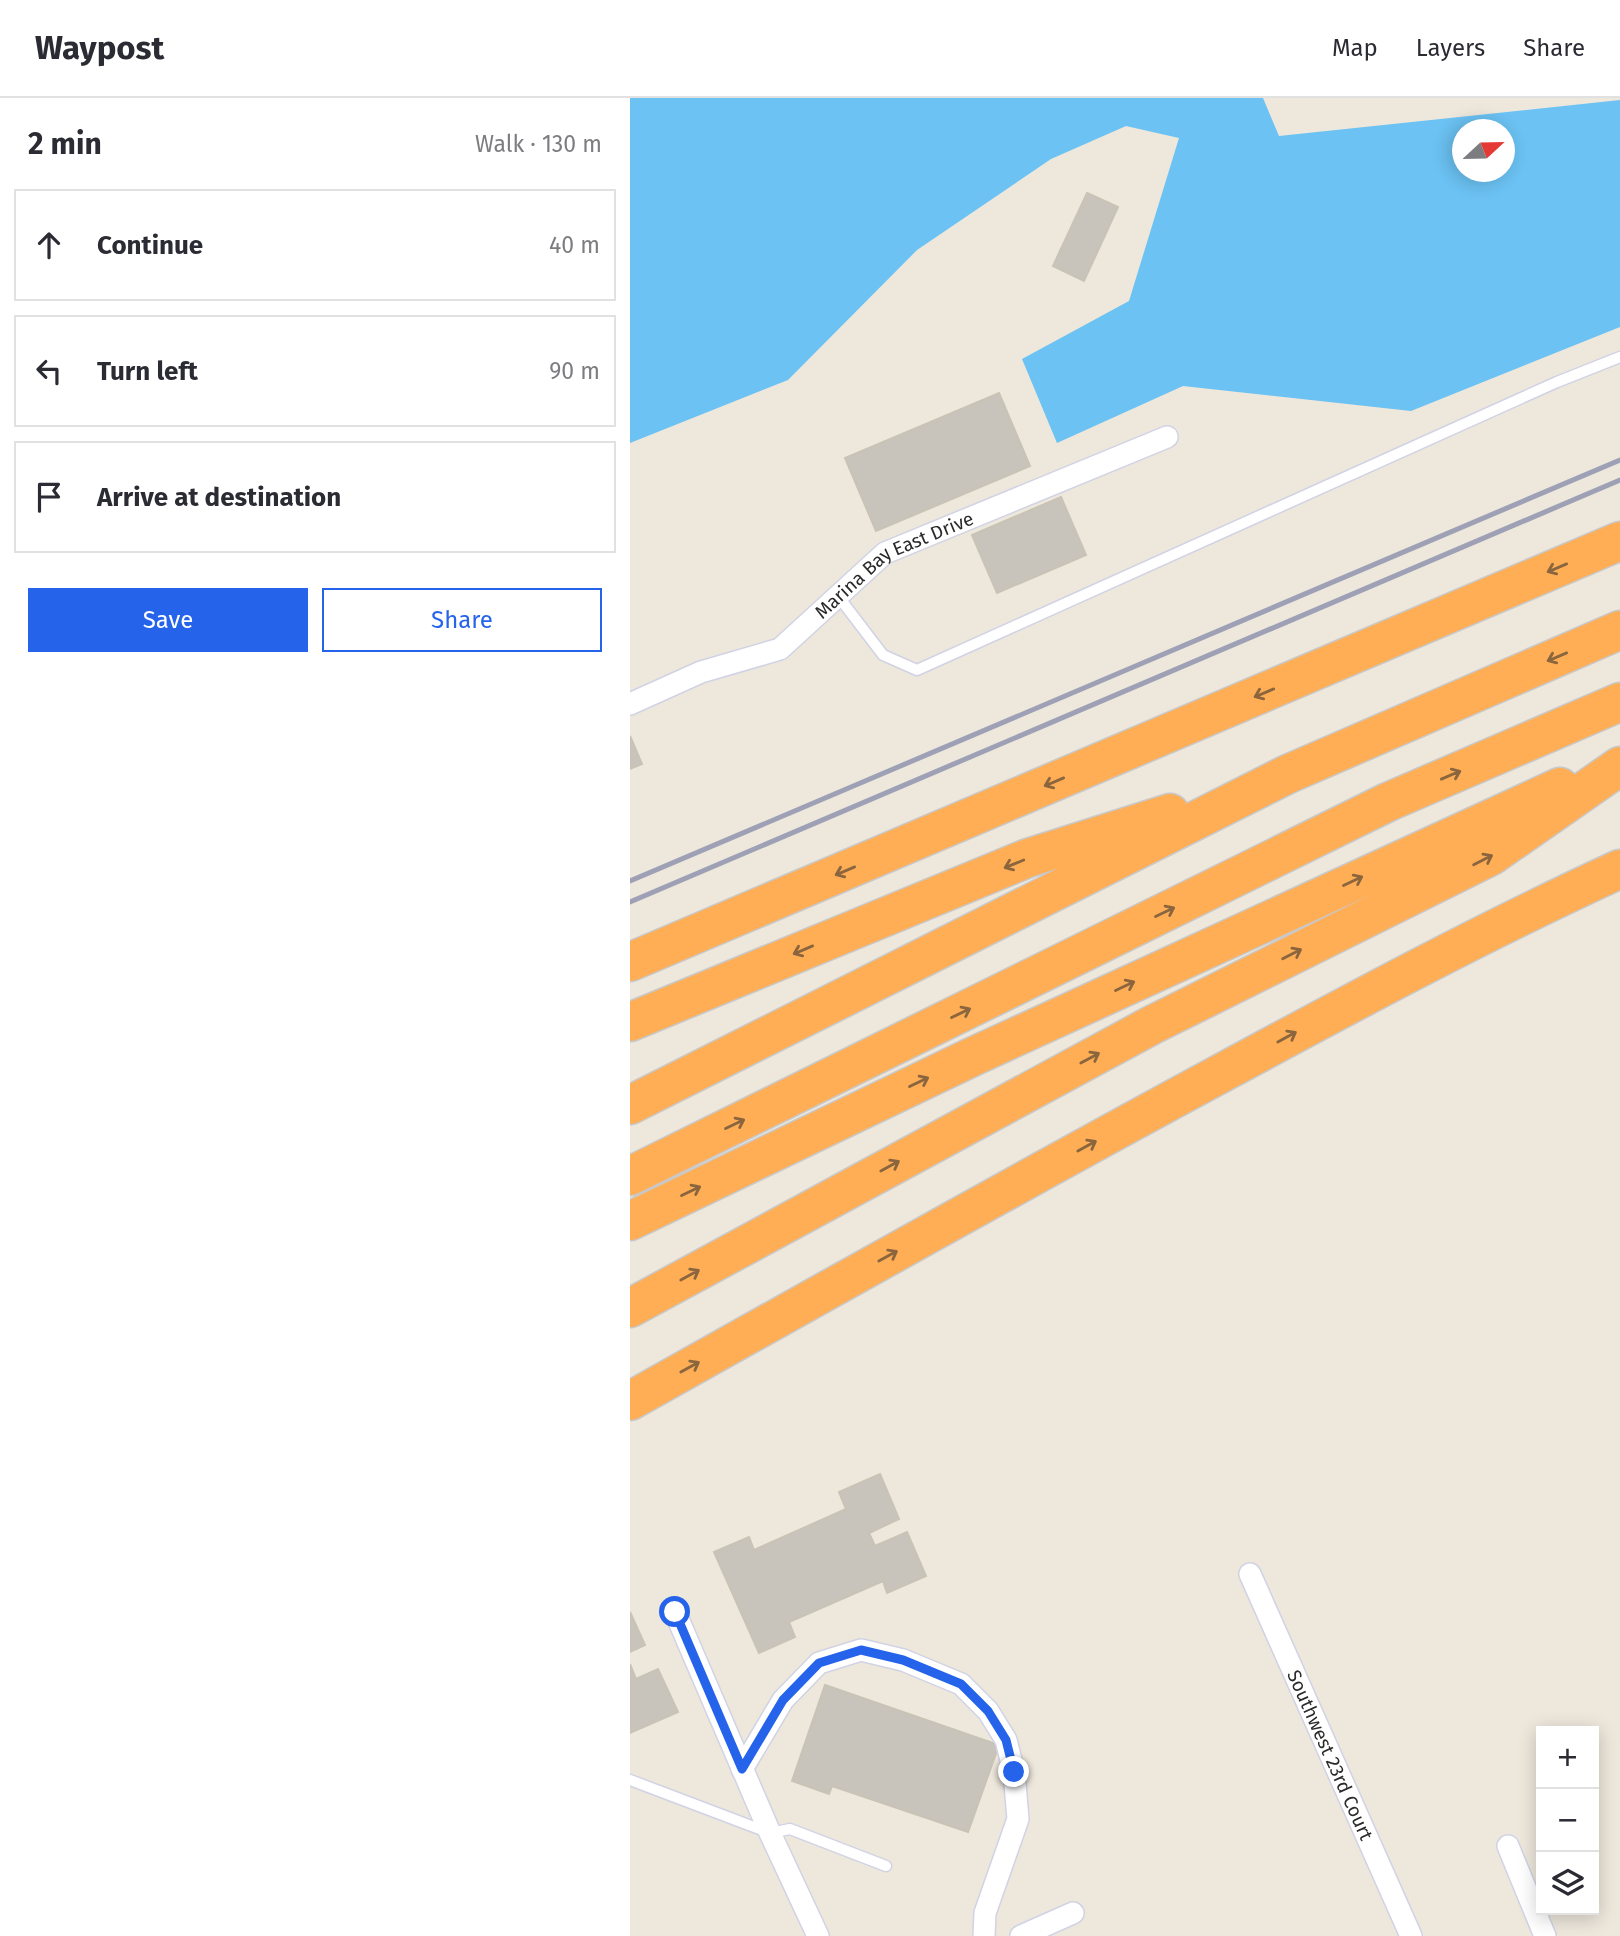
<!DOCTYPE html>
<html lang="en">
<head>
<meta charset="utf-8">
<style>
  body { margin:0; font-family:"Fira Sans",sans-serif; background:#f2f2f3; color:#2b2b33 }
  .controls { position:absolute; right:21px; bottom:21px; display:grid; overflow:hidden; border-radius:0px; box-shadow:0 4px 18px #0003 }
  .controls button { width:63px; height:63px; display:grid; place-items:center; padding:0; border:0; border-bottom:2px solid #e1e1e2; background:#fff; color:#2b2b33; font:35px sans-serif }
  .compass { position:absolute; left:822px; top:21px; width:63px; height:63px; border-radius:50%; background:#fff; box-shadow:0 4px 18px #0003; rotate:68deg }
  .stop { position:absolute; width:21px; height:21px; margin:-16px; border:5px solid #2563eb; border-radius:50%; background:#fff }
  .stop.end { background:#2563eb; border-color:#fff; box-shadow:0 2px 7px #0008 }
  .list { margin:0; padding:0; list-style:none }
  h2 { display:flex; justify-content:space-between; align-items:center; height:91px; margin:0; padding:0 28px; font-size:30px }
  h2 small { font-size:23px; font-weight:400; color:#7c7c81 }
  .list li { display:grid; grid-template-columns:46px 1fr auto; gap:21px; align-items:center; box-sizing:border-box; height:112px; margin:0 14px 14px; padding:0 14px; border:2px solid #e1e1e2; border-radius:0px }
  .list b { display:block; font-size:26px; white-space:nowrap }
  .list em { font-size:23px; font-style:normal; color:#7c7c81 }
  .actions { display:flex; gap:14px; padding:21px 28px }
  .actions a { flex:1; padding:16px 0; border:2px solid #2563eb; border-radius:0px; text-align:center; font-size:24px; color:#2563eb }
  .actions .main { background:#2563eb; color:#fff }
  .icon { flex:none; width:38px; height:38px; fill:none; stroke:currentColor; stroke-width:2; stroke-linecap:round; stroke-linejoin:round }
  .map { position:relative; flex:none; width:990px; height:1838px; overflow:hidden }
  header { display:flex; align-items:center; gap:42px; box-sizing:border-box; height:98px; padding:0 35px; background:#fff; border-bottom:2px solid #e1e1e2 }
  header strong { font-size:33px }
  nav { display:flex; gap:38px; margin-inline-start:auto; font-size:24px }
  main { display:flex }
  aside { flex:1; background:#fff }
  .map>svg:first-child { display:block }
</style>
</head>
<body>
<header>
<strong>Waypost</strong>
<nav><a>Map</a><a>Layers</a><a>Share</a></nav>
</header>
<main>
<aside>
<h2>2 min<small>Walk · 130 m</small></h2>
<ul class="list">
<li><svg class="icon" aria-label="ahead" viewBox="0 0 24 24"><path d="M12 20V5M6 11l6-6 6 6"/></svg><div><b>Continue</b></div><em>40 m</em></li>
<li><svg class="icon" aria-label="left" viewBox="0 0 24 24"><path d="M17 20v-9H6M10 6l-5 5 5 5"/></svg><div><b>Turn left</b></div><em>90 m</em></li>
<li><svg class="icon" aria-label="arrive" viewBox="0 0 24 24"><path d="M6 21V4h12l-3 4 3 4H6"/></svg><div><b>Arrive at destination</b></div></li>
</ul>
<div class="actions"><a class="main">Save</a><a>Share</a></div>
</aside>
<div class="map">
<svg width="990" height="1838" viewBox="0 0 990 1838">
  <rect width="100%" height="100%" fill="#ede7dc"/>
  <path fill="#6bc2f3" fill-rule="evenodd" d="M0,0H633L649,38L990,2V229L781,313L553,288L427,345L392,261L499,203L549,40L496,28L421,61L287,152L158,282L0,345ZM832,32H874V74H832Z"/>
  <path fill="#c8c4bc" stroke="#c8c3b5" stroke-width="2" d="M457,95L488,109L454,183L423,168Z
    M369,295L400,368L246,433L215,360Z
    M431,399L456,457L367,495L342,437Z
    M0,638L12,666L0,671Z
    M250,1376L269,1421L239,1435L245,1448L277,1434L296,1478L257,1495L253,1483L159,1524L165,1539L129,1555L84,1454L119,1439L124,1452L216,1411L209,1394Z
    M0,1514L15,1547L0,1554Z
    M0,1566L6,1581L28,1571L48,1614L0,1635Z
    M195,1587L369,1647L338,1734L202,1688L199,1696L162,1683Z"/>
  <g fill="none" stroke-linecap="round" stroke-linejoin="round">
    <g stroke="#d1d3e4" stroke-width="13">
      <path id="lane" d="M208,498L253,557L287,572L927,284L990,259
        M0,1682L140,1735L160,1731L256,1768"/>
    </g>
    <g stroke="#d1d3e4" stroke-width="24">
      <g id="street">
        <path id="s1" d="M0,606L71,574L150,551L255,455L537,339"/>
        <path id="s2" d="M620,1476L781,1838"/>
        <path d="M45,1514L140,1735L188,1838"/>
        <path d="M112,1671L153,1602L189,1565L231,1552L273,1562L331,1586L358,1613L376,1642L384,1674L388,1721L355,1815L354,1838"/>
        <path d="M878,1748L915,1838"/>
        <path d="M391,1838L443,1815"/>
      </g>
    </g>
    <g stroke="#c8c8c8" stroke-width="41">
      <path id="highway" d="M0,864L990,443
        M0,924L398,760L540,715
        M0,1007L658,676L990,532
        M0,1078L758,704L990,604
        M0,1123L342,959L930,689
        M0,1210L522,927L861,758L990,668
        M0,1303C196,1193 391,1083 588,977C721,905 853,834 990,771"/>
    </g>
    <use href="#lane" stroke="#fff" stroke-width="10"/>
    <use href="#street" stroke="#fff" stroke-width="21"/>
    <use href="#highway" stroke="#ffae55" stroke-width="38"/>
    <path stroke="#9ea0b5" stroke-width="5" d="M0,783L990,362
      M0,804L990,382"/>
  </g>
  <defs><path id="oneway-shaft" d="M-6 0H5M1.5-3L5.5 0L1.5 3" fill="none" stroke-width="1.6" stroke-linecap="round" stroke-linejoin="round" transform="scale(1.75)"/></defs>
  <g stroke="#8a653d">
    <use href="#oneway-shaft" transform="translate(927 470) rotate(157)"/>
    <use href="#oneway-shaft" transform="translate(927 559) rotate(157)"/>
    <use href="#oneway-shaft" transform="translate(634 595) rotate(157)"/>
    <use href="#oneway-shaft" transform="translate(821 677) rotate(-23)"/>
    <use href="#oneway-shaft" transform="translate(424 684) rotate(157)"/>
    <use href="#oneway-shaft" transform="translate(853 762) rotate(-27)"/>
    <use href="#oneway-shaft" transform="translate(384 766) rotate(158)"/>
    <use href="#oneway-shaft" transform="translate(215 773) rotate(157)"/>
    <use href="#oneway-shaft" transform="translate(723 783) rotate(-25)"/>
    <use href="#oneway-shaft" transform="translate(535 814) rotate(-26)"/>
    <use href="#oneway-shaft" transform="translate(173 852) rotate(157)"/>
    <use href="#oneway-shaft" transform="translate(662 856) rotate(-27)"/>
    <use href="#oneway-shaft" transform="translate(495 888) rotate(-25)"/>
    <use href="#oneway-shaft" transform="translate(331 915) rotate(-26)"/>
    <use href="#oneway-shaft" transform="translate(657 939) rotate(-29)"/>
    <use href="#oneway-shaft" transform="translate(460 960) rotate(-28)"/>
    <use href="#oneway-shaft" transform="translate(289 984) rotate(-26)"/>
    <use href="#oneway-shaft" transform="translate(105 1026) rotate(-26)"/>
    <use href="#oneway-shaft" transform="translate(457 1048) rotate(-29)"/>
    <use href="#oneway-shaft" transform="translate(260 1068) rotate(-29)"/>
    <use href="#oneway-shaft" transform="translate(61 1093) rotate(-26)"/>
    <use href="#oneway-shaft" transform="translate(258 1158) rotate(-29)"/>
    <use href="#oneway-shaft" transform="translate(60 1177) rotate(-29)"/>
    <use href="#oneway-shaft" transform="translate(60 1269) rotate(-29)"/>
  </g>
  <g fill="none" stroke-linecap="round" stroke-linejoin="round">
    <path stroke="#2563eb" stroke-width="9" d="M45,1514L112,1671L153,1602L189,1565L231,1552L273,1562L331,1586L358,1613L376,1642L384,1674"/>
  </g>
  <g text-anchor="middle" stroke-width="5" stroke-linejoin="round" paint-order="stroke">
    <g font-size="19" fill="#2a2a2a" stroke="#fff">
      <text dy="7" stroke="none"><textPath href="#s1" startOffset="304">Marina Bay East Drive</textPath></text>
      <text dy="7" stroke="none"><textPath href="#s2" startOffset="198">Southwest 23rd Court</textPath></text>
    </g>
  </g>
</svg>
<div class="controls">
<button>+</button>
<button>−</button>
<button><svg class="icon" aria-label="layers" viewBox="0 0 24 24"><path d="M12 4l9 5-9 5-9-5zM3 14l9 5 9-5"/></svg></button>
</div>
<svg class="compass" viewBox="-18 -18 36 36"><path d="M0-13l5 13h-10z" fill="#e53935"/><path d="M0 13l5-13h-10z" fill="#7c7c81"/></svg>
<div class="stop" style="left:45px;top:1514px"></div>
<div class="stop end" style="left:384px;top:1674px"></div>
</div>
</main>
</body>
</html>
